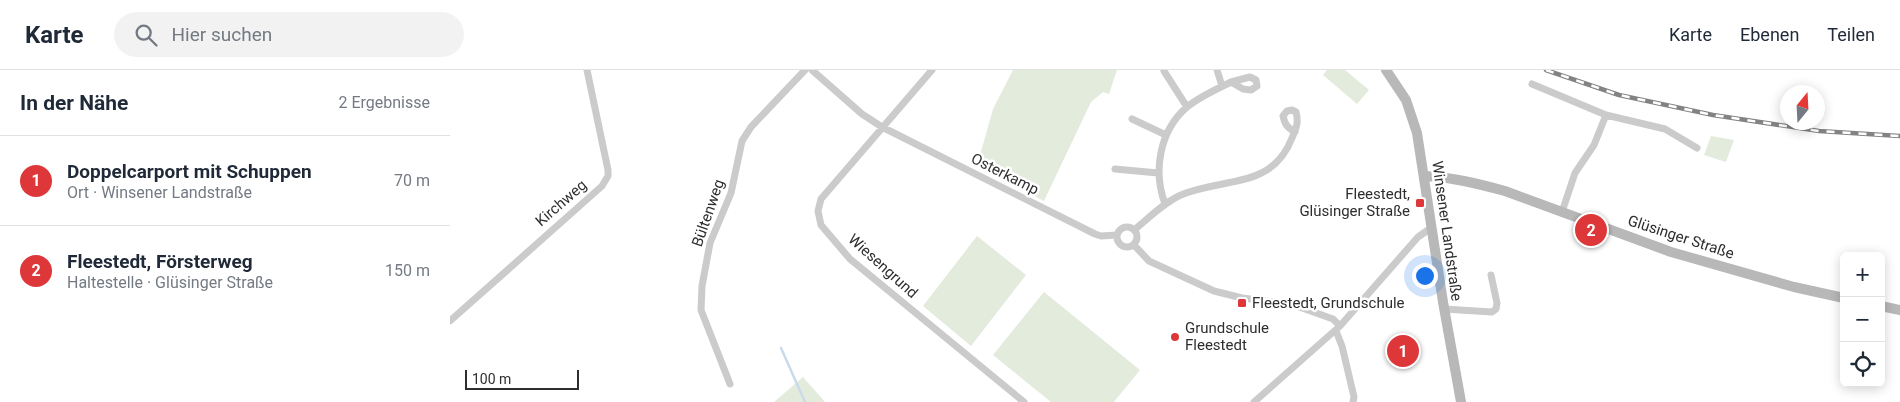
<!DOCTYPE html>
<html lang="de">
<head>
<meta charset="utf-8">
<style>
  body { margin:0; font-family:Roboto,sans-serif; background:#f2f2f3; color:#1f2937 }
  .controls { position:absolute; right:15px; bottom:15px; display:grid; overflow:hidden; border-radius:8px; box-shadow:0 2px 12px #0003 }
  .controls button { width:45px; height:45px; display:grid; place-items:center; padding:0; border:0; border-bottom:1px solid #e0e1e3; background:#fff; color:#1f2937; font:25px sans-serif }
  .compass { position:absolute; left:1330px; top:15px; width:45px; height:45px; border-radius:50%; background:#fff; box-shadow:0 2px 12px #0003; rotate:18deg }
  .scale { position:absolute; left:15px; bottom:12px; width:114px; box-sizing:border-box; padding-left:5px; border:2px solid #2e2e2e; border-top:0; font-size:14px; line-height:18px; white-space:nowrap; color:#2e2e2e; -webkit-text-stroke:4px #fff; paint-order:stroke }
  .you { position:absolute; left:974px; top:205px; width:18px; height:18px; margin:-12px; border:4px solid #fff; border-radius:50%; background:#1a73e8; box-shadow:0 0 0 8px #1a73e833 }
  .badge { display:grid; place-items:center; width:32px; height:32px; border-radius:50%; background:#de3739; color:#fff; font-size:16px; font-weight:700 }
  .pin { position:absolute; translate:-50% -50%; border:2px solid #fff; box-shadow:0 1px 5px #0006 }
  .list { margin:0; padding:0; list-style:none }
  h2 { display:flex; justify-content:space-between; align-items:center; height:65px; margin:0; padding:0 20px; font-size:21px }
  h2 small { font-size:16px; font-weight:400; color:#747a83 }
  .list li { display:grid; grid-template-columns:32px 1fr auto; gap:15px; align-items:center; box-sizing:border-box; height:90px; padding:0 20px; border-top:1px solid #e0e1e3 }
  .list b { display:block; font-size:19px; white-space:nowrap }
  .list p { margin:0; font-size:16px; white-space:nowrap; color:#747a83 }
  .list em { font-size:16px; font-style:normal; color:#747a83 }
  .icon { flex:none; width:28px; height:28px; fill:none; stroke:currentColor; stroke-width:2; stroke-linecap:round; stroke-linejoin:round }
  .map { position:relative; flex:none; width:1450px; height:332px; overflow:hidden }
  header { display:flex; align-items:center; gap:30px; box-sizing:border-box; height:70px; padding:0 25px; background:#fff; border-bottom:1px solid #e0e1e3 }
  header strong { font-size:24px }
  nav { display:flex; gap:28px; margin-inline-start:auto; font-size:18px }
  .search { width:350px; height:45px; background:#f2f2f3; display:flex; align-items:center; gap:12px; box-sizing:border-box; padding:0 18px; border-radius:28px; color:#747a83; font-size:19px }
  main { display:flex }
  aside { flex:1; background:#fff }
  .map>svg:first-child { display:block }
</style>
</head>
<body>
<header>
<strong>Karte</strong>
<div class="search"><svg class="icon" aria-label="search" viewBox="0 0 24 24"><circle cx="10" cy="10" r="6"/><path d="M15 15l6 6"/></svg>Hier suchen</div>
<nav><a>Karte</a><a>Ebenen</a><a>Teilen</a></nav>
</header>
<main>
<aside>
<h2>In der Nähe<small>2 Ergebnisse</small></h2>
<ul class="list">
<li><span class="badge">1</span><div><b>Doppelcarport mit Schuppen</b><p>Ort · Winsener Landstraße</p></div><em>70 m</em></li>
<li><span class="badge">2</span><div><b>Fleestedt, Försterweg</b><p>Haltestelle · Glüsinger Straße</p></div><em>150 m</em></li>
</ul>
</aside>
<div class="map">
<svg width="1450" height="332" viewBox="0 0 1450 332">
  <rect width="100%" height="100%" fill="#fff"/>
  <path fill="#e3ebdc" d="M563,0H667L659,24L653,22L641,32L594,131L527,96L543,39Z
    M877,0H895L919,20L907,34L873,5Z
    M1261,66L1284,70L1276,92L1254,85Z
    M527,166L576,205L521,276L473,236Z
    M594,222L690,300L664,332H601L543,285Z
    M353,307L375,332H324Z"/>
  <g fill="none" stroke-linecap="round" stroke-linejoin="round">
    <path stroke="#c9dbea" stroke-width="2.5" d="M331,278L355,332"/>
    <path stroke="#cbcbcb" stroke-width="7" d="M362,0L412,44L432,57L645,164L651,166L667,165
      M482,0L371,129L368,141L371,155L400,189L574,332
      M767,0L772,16
      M714,1L737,37
      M1082,14L1156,45
      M682,49L716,65
      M665,99L708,103
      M715,134C703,102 709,61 737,37C749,27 767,19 781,12L793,19L801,20L807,16L806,10L800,7L781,12
      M1112,142L1125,103L1144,75L1156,45L1215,59L1247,78
      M667 167a10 10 0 1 1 20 0a10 10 0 1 1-20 0Z
      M684,160C699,148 713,133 731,125C773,107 822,120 842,68C846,59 849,52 846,42L842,40L837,41L833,46C835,55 837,57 845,62
      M684,175L699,191L764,221L792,228L841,234L883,249L890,256
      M994,239L1042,242L1046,239L1047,233L1041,205
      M0,251L152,116L158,106V100L137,0
      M886,261L892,276L904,327L903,332
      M280,314L251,240L252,216L260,173L281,123L292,71L301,57L355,0
      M804,332L890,256L968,167L981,158"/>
    <path stroke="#b8b8b8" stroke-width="10" d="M936,0L956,30L967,63L993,232L1011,332
      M974,106C1002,107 1029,114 1055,121L1221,182L1344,217L1394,228
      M1431,236L1450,240"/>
    <g stroke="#838383" stroke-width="4.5">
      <path id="rail" d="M1096,0L1169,25L1263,45L1369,61L1450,66"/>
    </g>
    <use href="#rail" stroke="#fff" stroke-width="2.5" stroke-dasharray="8" stroke-linecap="butt"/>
  </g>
  <g fill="#de3739" stroke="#fff" stroke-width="2">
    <rect x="965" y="128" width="10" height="10" rx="2.5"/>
    <rect x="787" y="228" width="10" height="10" rx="2.5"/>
    <circle cx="725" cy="267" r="5"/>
  </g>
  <g text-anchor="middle" stroke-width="5" stroke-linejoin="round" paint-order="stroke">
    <g font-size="15" fill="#2e2e2e" stroke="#fff">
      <text transform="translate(555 104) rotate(27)" y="5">Osterkamp</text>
      <text transform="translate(111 133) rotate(-41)" y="5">Kirchweg</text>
      <text transform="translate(258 143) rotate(-71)" y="5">Bültenweg</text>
      <text transform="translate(997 161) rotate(82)" y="5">Winsener Landstraße</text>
      <text transform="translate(1231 167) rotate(18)" y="5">Glüsinger Straße</text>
      <text transform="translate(433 196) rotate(42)" y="5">Wiesengrund</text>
    </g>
    <g font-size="15" fill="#2e2e2e" stroke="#fff" text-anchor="start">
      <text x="960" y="129" text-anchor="end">Fleestedt,<tspan x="960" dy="17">Glüsinger Straße</tspan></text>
      <text x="802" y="238">Fleestedt, Grundschule</text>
      <text x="735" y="263">Grundschule<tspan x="735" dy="17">Fleestedt</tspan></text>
    </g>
  </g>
</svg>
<div class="controls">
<button>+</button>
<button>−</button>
<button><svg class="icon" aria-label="locate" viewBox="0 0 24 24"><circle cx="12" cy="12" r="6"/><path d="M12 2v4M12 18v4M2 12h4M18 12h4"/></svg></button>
</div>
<svg class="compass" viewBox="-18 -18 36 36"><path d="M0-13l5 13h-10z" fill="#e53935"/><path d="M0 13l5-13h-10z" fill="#747a83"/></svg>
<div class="scale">100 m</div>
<div class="you"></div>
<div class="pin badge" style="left:953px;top:281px">1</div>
<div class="pin badge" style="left:1141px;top:160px">2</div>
</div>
</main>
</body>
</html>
